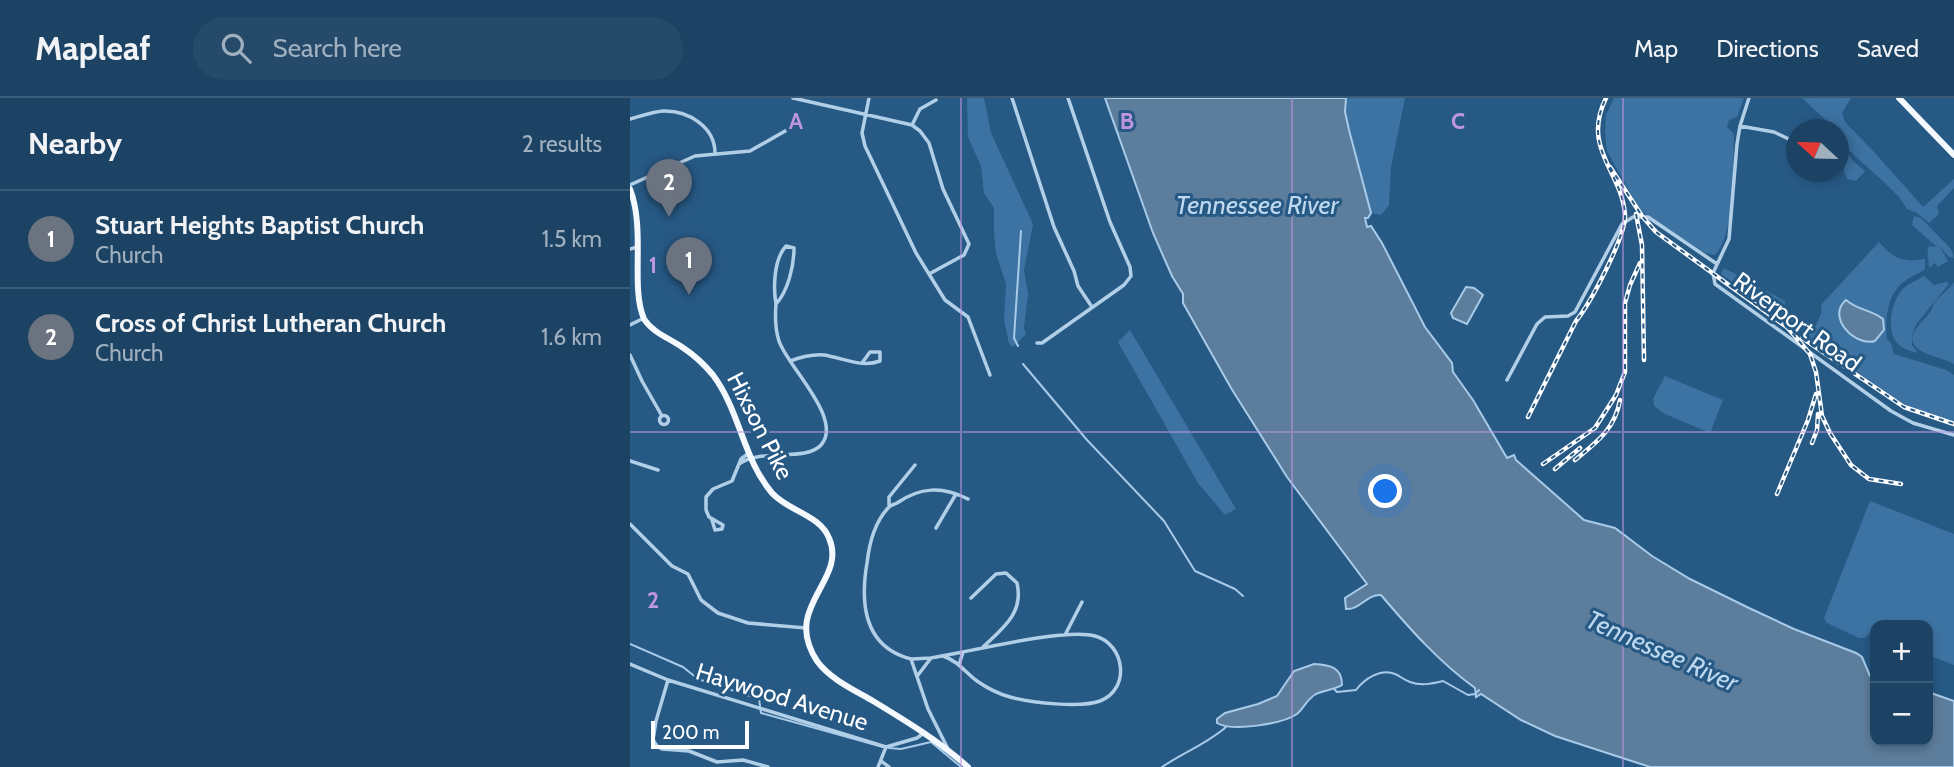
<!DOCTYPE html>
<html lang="en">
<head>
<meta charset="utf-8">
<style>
  body { margin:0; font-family:Cabin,sans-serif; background:#254a6a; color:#f1f3f6 }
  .controls { position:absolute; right:21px; bottom:21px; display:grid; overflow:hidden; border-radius:14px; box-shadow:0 4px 10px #0003 }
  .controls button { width:63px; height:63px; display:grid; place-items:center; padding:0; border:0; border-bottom:2px solid #3b5c78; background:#1d4364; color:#f1f3f6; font:35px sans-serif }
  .compass { position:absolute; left:1156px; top:21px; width:63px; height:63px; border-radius:50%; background:#1d4364; box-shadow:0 4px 10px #0003; rotate:292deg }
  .scale { position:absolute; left:21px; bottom:18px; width:98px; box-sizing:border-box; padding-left:7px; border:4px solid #fff; border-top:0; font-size:19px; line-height:24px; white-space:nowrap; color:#fff; -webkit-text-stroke:5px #275985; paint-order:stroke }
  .you { position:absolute; left:756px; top:394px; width:24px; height:24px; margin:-18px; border:5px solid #fff; border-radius:50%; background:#1a73e8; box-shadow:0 0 0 10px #1a73e833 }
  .badge { display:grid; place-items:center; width:46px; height:46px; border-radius:50%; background:#90b9f0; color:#fff; font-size:23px; font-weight:700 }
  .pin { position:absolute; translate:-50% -58px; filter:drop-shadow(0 2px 4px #0008) }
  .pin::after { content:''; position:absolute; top:37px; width:24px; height:21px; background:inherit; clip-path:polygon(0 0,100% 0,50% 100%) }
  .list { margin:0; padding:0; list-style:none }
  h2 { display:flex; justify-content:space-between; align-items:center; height:91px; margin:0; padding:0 28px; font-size:30px }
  h2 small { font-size:23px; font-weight:400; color:#a0b0bf }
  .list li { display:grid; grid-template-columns:46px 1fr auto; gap:21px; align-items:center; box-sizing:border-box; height:98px; padding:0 28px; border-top:2px solid #3b5c78 }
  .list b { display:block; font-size:26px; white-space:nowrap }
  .list p { margin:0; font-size:23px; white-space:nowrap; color:#a0b0bf }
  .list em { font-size:23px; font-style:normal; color:#a0b0bf }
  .icon { flex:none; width:38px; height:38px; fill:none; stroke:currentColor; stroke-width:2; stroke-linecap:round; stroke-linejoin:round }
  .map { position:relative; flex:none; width:1324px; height:669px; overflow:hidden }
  header { display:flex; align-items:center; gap:42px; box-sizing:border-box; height:98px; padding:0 35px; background:#1d4364; border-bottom:2px solid #3b5c78 }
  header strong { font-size:33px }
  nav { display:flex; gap:38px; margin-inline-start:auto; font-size:24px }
  .search { width:490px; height:63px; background:#254a6a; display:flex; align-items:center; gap:18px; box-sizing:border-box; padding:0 24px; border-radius:38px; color:#a0b0bf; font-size:26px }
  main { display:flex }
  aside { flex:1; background:#1d4364 }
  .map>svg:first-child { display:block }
</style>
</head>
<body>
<header>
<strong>Mapleaf</strong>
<div class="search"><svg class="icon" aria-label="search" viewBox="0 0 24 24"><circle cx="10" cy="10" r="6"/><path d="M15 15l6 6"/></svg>Search here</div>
<nav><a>Map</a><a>Directions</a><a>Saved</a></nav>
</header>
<main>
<aside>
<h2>Nearby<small>2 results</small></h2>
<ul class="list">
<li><span class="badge" style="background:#6b7280">1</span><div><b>Stuart Heights Baptist Church</b><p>Church</p></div><em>1.5 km</em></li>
<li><span class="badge" style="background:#6b7280">2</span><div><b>Cross of Christ Lutheran Church</b><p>Church</p></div><em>1.6 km</em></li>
</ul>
</aside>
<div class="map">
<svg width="1324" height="669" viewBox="0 0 1324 669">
  <rect width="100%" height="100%" fill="#275985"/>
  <path fill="#3c73a2" d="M337,0H354L361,35L403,126L394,172L398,196L394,230L396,236L383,249L379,246L374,222L376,186L366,155L364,134V110L354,95L351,68L338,39Z
    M716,0H775L761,69L759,107L751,117L741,115L719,32L715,14Z
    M984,0H1114L1107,19L1099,22L1097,29L1104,36C1103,67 1106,135 1085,157L1075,155L1012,114L998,91L977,53L975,35L976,17Z
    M1172,0H1221L1212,15L1215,24L1245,55L1293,109L1324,81V90L1307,108L1309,116L1299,125L1287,115L1277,111L1269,99L1254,84L1227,60L1218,51L1209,32L1205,31Z
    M1215,51L1223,63L1235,73L1226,83L1217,81L1214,73Z
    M1284,118L1291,120L1321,151L1324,160L1319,159L1310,149L1318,163L1308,169L1305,165L1299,170C1299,162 1296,156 1299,148L1307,149L1282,127Z
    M1249,144C1264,161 1274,165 1295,161V171C1289,176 1281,178 1275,183C1257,195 1255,221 1257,241L1261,245L1264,256L1316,272L1324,277V323L1288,313L1265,301L1091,176L1094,170L1155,203V215L1184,231L1192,214L1191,207Z
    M1294,178L1304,187L1316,184L1319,186L1287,225L1282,237V247L1288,255C1281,253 1273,251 1268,246C1255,232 1261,201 1275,189C1280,185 1288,182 1294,178Z
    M1324,184V266C1313,260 1298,258 1288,251C1272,239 1294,223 1300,214C1302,211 1303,208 1305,204C1310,197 1319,192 1324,184Z
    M500,232L606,411L595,417L568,385L488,244Z
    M1035,278L1093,302L1080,335L1035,316L1024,308L1023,301Z
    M1240,403L1324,436V567L1298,557V527H1245V531L1234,540H1229L1197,525L1194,520Z"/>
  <path fill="#5c7d9c" stroke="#a7cbe8" stroke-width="2" d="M475,0H716L715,14L719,32L741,115L738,120H735L737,129L741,128L752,145L795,229L822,265L823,274L843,302L877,360L884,357L886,362L954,422L985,430L1022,458L1060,481L1119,510L1164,531L1226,555L1232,559L1240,578L1245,579V643H1298V594L1324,603V669H1020L925,638L891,622L851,596L846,599L845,590C809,564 779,530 751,497C737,496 730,512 716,511L715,500L737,486L657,379L601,290L553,205V196L542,178L523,135Z
    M836,189L844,190L853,197L837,226L823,220L821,215Z
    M1216,202C1229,213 1240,211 1253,221L1254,232L1245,243C1225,249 1196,219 1216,202Z
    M684,566C700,567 712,569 712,587C704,592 694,592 686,596C677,601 674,610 667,616C652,626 602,634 587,625V621L595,615L628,606L647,598L664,573Z"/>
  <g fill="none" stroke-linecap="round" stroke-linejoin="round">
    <path stroke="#a7cbe8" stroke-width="2" d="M388,248L384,240L391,133
      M393,266L457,342L534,423L565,473L605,491L613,498
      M0,546L53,569L68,581L129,601L131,615L253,649
      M704,591L707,594L726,592C734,581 751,570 765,576C770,578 774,582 780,584C791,588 801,586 813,583L838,597L845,596L849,592
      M259,650L271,651L301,644L331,669
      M532,669C553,655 578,645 596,629"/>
    <path stroke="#b2cfe8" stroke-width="3.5" d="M163,0L282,27L290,33L299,45L313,91L339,146L334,157L299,176
      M239,0L232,35L235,48L286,155L315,202L338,219L360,277
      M382,0L424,129L444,173L448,188L462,209
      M1119,0L1110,28L1107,46L1099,141L1083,175L1085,186L1261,313L1283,325L1324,337
      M0,21C11,18 22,14 33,13C58,12 85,29 85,55
      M282,27L290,11L306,2
      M1110,28L1144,34L1167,45
      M0,87L65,58L120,53L164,28
      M156,148L164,150C164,168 158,193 146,206C143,189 144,161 156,148Z
      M0,151L7,149
      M0,227L14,220
      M407,245H412L494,187L501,178L500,169L480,124L438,0
      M0,257L12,283L32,318
      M160,263C171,259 182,256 194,257C213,260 231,270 250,263V254H240L232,265
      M877,282L907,226L915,219L938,218L945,214L992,126L1003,119H1018L1087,166
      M29.5 322a4.5 4.5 0 1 1 9 0a4.5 4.5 0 1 1-9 0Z
      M0,363L28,372
      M109,366C130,350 176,364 191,347C214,321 157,268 149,243C145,231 145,218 146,206
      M259,407V399L285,367
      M82,422L85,432L92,431L93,427L79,419L76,412V399L83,391L102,383L111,361L119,355
      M0,426L42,468L58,476L71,502L88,515L118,525L176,530
      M306,430L326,396
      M341,500L366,476L376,475L387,485C394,515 373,530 353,549
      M435,537L452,504
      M313,558C328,563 335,574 347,583C357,590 369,596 380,599C401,605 451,610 470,603C501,591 495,546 465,538C439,531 362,548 333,554L329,567
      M282,561L301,560
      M0,566L38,582L256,649L287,640L294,635
      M288,577L301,560L333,554
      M38,582L26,623L23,642L27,648L32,651L59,653L87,664L113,662L138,669
      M317,649L298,611L281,561C234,549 230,506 237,465C239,447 245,424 258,410C260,407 263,407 267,405C290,389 312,388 338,401
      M251,663L259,669
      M248,669L256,649"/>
    <path stroke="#f4f9fe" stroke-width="6" d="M1269,0L1324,57
      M0,91C16,132 0,189 14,221C23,235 39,240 52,249C64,257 74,266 83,277C110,313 113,361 142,395C158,413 190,417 199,440C218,483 151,508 187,563C200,581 224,592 243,603C276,623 309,643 338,669"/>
    <g stroke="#fff" stroke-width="4.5">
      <path id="rail" d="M980,69L1012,118L1026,134L1158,230L1180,256L1186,274L1192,318L1200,335L1221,367L1239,381L1271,386
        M1006,116L1012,147L1014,262
        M1172,240L1274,309L1324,326
        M898,319L946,223C960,206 996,138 995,117C992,73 951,51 976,0
        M1182,345L1187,332L1188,316
        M945,362C967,344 985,331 990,302
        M913,366L965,330L986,297L995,274V205L1000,187L1010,165
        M925,371L950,350
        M1147,396L1178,322L1186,296"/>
    </g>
    <use href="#rail" stroke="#275985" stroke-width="2" stroke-dasharray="5" stroke-linecap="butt"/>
  </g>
  <path fill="none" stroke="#bd96df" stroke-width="2" stroke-opacity="0.55" d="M331,0V669M662,0V669M993,0V669M0,334H1324"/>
  <g text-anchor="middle" stroke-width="6" stroke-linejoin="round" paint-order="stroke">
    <g font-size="24" fill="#fff" stroke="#275985">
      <text transform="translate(1167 224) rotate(36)" y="8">Riverport Road</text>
      <text transform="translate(130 328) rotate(63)" y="8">Hixson Pike</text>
      <text transform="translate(152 599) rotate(17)" y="8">Haywood Avenue</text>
    </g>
    <g font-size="26" font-style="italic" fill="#bed9ef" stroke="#275985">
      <text x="627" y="116">Tennessee River</text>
      <text transform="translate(1032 553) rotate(24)" y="9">Tennessee River</text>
    </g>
  </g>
  <g font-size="23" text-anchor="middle" font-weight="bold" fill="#bd96df" stroke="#275985" stroke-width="6" stroke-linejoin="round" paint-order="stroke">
    <text x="166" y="31">A</text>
    <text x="497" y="31">B</text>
    <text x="828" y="31">C</text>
    <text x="23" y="175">1</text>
    <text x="23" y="510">2</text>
  </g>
</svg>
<div class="controls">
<button>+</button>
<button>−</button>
</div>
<svg class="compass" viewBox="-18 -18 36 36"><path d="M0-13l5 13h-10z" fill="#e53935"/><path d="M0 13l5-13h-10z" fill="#a0b0bf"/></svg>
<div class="scale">200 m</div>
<div class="you"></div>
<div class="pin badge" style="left:59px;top:197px;background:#6b7280">1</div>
<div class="pin badge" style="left:39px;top:119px;background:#6b7280">2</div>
</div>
</main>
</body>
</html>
